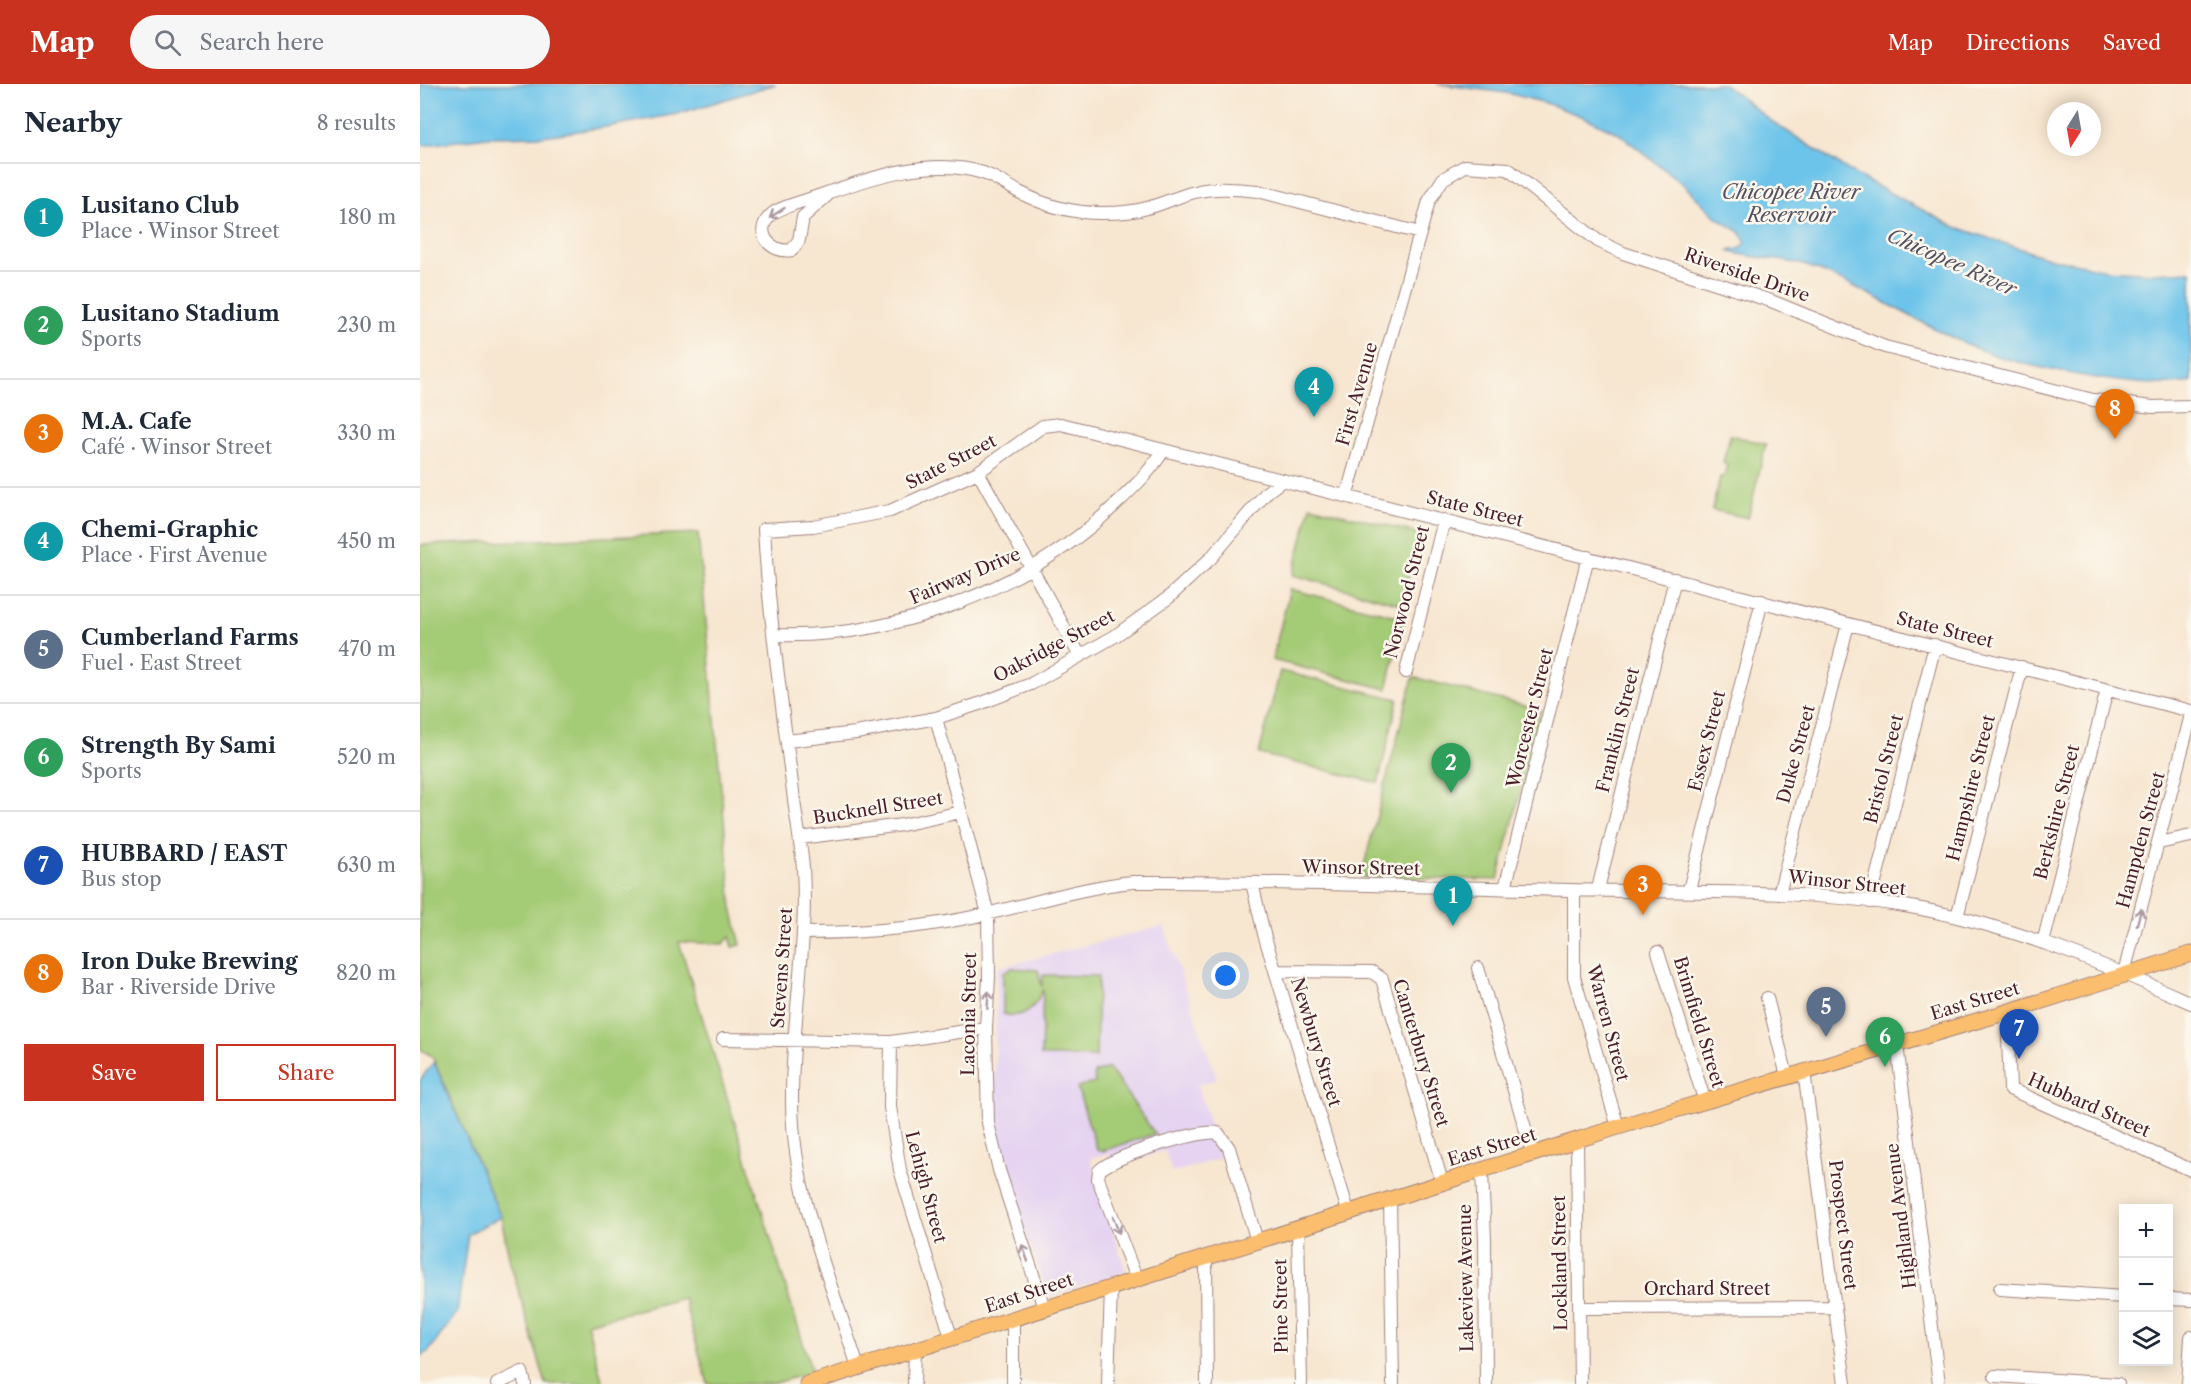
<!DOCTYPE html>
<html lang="en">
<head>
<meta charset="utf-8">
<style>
  body { margin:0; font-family:"Libre Caslon Text",serif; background:#f6f6f7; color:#1f2937 }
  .controls { position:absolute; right:18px; bottom:18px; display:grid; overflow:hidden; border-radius:0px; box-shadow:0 3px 15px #0003 }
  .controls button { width:54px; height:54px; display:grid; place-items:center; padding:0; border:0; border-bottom:2px solid #e0e1e3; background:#fff; color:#1f2937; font:30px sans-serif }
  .compass { position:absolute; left:1627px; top:18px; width:54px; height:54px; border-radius:50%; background:#fff; box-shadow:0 3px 15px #0003; rotate:191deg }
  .you { position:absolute; left:806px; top:892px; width:21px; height:21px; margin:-15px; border:4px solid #fff; border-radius:50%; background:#1a73e8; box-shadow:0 0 0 9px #1a73e833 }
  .badge { display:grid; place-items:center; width:39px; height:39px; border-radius:50%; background:#c8321e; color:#fff; font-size:20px; font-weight:700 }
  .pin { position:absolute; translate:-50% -50px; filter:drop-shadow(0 2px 3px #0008) }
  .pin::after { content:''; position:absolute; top:32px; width:21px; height:18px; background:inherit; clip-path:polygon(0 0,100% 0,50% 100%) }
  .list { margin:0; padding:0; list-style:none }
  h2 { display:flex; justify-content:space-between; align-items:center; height:78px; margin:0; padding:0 24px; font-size:26px }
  h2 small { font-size:20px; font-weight:400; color:#747a83 }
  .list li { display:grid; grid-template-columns:39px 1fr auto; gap:18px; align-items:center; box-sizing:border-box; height:108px; padding:0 24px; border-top:2px solid #e0e1e3 }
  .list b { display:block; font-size:22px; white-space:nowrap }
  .list p { margin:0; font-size:20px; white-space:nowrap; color:#747a83 }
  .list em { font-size:20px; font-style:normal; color:#747a83 }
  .actions { display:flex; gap:12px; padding:18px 24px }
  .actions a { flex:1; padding:14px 0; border:2px solid #c8321e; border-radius:0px; text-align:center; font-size:21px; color:#c8321e }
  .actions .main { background:#c8321e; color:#fff }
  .icon { flex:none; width:33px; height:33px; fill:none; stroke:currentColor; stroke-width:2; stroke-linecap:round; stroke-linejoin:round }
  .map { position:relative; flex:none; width:1771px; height:1300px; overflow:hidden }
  header { display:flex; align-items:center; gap:36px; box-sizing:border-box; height:84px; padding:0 30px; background:#c8321e; color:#fff }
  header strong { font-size:28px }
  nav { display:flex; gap:33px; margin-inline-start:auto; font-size:21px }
  .search { width:420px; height:54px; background:#f6f6f7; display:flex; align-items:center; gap:15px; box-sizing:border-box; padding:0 21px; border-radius:33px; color:#747a83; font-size:22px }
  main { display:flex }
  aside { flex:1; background:#fff }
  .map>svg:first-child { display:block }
</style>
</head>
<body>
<header>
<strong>Map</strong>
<div class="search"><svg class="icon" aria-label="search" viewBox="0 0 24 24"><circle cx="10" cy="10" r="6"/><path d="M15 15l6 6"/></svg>Search here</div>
<nav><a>Map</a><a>Directions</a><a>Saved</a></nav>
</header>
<main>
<aside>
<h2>Nearby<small>8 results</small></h2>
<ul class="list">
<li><span class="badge" style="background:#0f9aa8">1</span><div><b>Lusitano Club</b><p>Place · Winsor Street</p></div><em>180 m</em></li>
<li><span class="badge" style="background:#2e9e5b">2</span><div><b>Lusitano Stadium</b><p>Sports</p></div><em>230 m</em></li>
<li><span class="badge" style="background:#e8710a">3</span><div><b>M.A. Cafe</b><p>Café · Winsor Street</p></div><em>330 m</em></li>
<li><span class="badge" style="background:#0f9aa8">4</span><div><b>Chemi-Graphic</b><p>Place · First Avenue</p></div><em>450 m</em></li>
<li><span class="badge" style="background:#5c6f8a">5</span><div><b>Cumberland Farms</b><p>Fuel · East Street</p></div><em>470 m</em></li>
<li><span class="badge" style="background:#2e9e5b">6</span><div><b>Strength By Sami</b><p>Sports</p></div><em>520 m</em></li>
<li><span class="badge" style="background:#1a4fb4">7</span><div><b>HUBBARD / EAST</b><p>Bus stop</p></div><em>630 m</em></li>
<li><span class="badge" style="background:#e8710a">8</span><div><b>Iron Duke Brewing</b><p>Bar · Riverside Drive</p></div><em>820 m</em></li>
</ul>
<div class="actions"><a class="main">Save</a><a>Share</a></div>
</aside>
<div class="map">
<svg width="1771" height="1300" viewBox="0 0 1771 1300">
  <rect width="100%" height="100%" fill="#fbf7ec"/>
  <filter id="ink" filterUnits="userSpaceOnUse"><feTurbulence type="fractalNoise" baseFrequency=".0167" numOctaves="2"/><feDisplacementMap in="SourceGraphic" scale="12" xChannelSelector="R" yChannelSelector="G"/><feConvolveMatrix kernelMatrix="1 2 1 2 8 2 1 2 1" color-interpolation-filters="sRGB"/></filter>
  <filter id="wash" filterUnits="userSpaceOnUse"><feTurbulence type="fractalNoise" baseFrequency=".008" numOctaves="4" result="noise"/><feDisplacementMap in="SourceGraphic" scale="24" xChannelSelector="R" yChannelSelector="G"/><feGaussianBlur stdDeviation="1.35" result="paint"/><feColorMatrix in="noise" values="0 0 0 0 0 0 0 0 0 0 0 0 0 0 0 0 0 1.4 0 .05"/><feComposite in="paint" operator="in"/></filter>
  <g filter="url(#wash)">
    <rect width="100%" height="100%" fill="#f7e6d0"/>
    <path fill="#e5d3f1" d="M744,842L797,995L778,1001L800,1074L752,1089L745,1066L694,1083L689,1069L670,1074L706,1188L629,1212L598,1132L583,1075L574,1031L577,884Z"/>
    <path fill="#a4cb76" stroke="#777550" stroke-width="1.5" d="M1310,351L1346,360L1328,434L1292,426L1300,393H1304L1307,381L1303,379Z
      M891,422L1000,450L981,520L873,491Z
      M278,449L312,824L321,861L313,863L310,853L303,860L259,858L392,1288L352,1300H288L263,1214L167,1239L183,1300H126L90,1178L81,1133L12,972L0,965V461Z
      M870,505L984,534L967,605L852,576Z
      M860,587L978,615L958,699L839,670Z
      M993,593L1121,626L1078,796L941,793Z
      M592,884L618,886L622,903L623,891L678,892L676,973L621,972L623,905C616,923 604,936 583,930V888Z
      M689,984L735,1050L682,1067L677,1066L657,1003L675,999L674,989Z"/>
    <path fill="#6dc4ea" stroke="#5c728a" stroke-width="1.5" d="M0,0H356L257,30L180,44L123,52L67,53L0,62Z
      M1017,0H1304L1351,37L1434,90L1533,142L1622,172L1686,186L1733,189L1771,187V298C1723,307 1607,284 1560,266C1501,242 1448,204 1387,182C1363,174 1333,175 1307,167L1319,165L1326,159L1320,148L1296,133L1264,101L1198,49L1164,33L1126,19L1087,9Z
      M14,978L81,1133L48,1150L37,1229L9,1267L0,1273V996Z"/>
  </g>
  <g filter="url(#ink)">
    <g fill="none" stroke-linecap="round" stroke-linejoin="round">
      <g stroke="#a0827e" stroke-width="14">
        <path id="minor" d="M411,108L383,133L379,156L372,166C350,170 332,147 352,130C358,125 369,122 377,119C433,101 502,70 563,89C575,93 588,102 599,108C625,122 653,129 682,129C696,129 714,128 727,124C743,120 758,112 775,108C795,103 817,105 838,107L1000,149
          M558,388L660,572
          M927,410L1009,117L1023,95L1045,82L1088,85L1178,157L1203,169L1351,217L1465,263L1673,316L1733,323L1771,322
          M354,551C476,555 606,506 695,421C713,404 730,388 743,367
          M986,588L1024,436
          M516,634L568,830L569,894L566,944L568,1039L579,1086L624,1224
          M367,657L436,649L516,634L562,619L611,600L695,552L748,514L791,474L847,408L863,396
          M380,754L482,741L541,728
          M1739,759L1771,752
          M832,799L844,850L928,1127
          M1085,804L1168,473
          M1178,805L1255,495
          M1269,806L1342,517
          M1154,807V893L1198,1043
          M1359,810L1428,540
          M1450,818L1515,561
          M1537,833L1602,583
          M385,849C447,849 506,844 566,830C616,819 662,803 713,798C859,797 1005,803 1151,806C1262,809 1374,804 1485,822C1585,839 1679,878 1771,919
          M1623,859L1687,606
          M1238,868L1285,1018
          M1058,884L1113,1071
          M856,887L952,888L962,895L1022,1098
          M1704,889L1771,631
          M1347,914L1367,992
          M1587,928L1590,1005L1771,1086
          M303,955L471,958L566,944
          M471,958L470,1023L480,1086L531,1253
          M1477,961L1519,1300
          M1384,987L1425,1300
          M1157,1057L1160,1300
          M1062,1087L1065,1155L1066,1300
          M970,1114L973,1300
          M878,1144L881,1300
          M786,1174L787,1300
          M716,1194L678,1095L679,1087C691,1073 780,1045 798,1049L809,1064L837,1157
          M1580,1205L1704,1213
          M1748,1215L1771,1216
          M1159,1224L1415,1223
          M593,1234V1300
          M438,1283C411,1199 373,1109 372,1019C371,940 388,863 383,784C381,761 377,739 374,716C363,626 349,536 344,445L393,442L470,427L558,388L623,342L641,340L1771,627
          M1575,1292L1698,1300
          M77,1300L102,1288L105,1300
          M494,1300L495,1264
          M688,1300L691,1203
          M1768,1300L1771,1253"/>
      </g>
      <g stroke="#a0827e" stroke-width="17">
        <path id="major" d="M387,1300L1198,1043L1587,928L1771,870"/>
      </g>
      <use href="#minor" stroke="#fff" stroke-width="12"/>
      <use href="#major" stroke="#fbbe6e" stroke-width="15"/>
    </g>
    <defs><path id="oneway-shaft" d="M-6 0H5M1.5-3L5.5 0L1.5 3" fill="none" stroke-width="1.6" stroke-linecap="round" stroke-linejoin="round" transform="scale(1.5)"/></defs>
    <g stroke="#ae9aa0">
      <use href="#oneway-shaft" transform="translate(357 129) rotate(147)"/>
      <use href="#oneway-shaft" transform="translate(1719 833) rotate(-75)"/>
      <use href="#oneway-shaft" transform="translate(568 916) rotate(-86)"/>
      <use href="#oneway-shaft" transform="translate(696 1141) rotate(69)"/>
      <use href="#oneway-shaft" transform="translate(605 1169) rotate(-109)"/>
    </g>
  </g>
  <g text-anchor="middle" stroke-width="5" stroke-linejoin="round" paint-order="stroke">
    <g font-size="18" fill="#4a1f2b" stroke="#fbf7ec">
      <text transform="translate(1327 191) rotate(19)" y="6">Riverside Drive</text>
      <text transform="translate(937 310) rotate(-74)" y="6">First Avenue</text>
      <text transform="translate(531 378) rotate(-27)" y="6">State Street</text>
      <text transform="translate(1055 425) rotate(14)" y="6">State Street</text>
      <text transform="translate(545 492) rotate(-23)" y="6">Fairway Drive</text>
      <text transform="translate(987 508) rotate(-76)" y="6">Norwood Street</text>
      <text transform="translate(1525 546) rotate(14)" y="6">State Street</text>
      <text transform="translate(634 562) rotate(-28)" y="6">Oakridge Street</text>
      <text transform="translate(1110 634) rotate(-76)" y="6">Worcester Street</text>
      <text transform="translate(1198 646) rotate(-76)" y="6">Franklin Street</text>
      <text transform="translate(1287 657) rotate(-76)" y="6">Essex Street</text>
      <text transform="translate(1376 670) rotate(-75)" y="6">Duke Street</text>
      <text transform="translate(1464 685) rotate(-76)" y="6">Bristol Street</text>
      <text transform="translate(1551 704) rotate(-76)" y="6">Hampshire Street</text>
      <text transform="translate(458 724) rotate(-9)" y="6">Bucknell Street</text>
      <text transform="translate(1637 728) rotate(-76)" y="6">Berkshire Street</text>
      <text transform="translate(1721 756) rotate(-75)" y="6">Hampden Street</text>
      <text transform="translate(941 784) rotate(1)" y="6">Winsor Street</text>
      <text transform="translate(1427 799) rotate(6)" y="6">Winsor Street</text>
      <text transform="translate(362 884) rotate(-86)" y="6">Stevens Street</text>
      <text transform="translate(1555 917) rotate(-17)" y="6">East Street</text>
      <text transform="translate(549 930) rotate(-89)" y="6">Laconia Street</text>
      <text transform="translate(1279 938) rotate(73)" y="6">Brimfield Street</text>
      <text transform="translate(1188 939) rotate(75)" y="6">Warren Street</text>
      <text transform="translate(896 958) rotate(73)" y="6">Newbury Street</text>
      <text transform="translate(1001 969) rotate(73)" y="6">Canterbury Street</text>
      <text transform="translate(1669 1021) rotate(24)" y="6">Hubbard Street</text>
      <text transform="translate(1072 1063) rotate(-17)" y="6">East Street</text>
      <text transform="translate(506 1103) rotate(75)" y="6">Lehigh Street</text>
      <text transform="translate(1481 1132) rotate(-97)" y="6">Highland Avenue</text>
      <text transform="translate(1423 1141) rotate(83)" y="6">Prospect Street</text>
      <text transform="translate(1140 1179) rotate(-91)" y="6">Lockland Street</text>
      <text transform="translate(1046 1194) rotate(-91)" y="6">Lakeview Avenue</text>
      <text x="1287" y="1211">Orchard Street</text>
      <text transform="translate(609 1209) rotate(-18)" y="6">East Street</text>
      <text transform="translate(861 1222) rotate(-91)" y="6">Pine Street</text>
    </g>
    <g font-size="20" font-style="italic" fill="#545164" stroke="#fbf7ec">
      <text x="1371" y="115">Chicopee River<tspan x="1371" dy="23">Reservoir</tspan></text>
      <text transform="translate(1532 178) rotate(24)" y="7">Chicopee River</text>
    </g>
  </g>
</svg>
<div class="controls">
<button>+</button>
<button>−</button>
<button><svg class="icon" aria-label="layers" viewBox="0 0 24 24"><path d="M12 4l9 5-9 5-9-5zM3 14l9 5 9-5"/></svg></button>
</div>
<svg class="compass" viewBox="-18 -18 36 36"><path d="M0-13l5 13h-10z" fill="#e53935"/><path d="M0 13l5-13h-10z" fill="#747a83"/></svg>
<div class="you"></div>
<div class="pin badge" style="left:1033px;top:842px;background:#0f9aa8">1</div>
<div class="pin badge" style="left:1031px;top:709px;background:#2e9e5b">2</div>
<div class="pin badge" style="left:1223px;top:831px;background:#e8710a">3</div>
<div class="pin badge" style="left:894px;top:333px;background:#0f9aa8">4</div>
<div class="pin badge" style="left:1406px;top:953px;background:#5c6f8a">5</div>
<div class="pin badge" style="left:1465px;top:983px;background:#2e9e5b">6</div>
<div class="pin badge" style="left:1599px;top:975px;background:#1a4fb4">7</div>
<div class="pin badge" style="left:1695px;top:355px;background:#e8710a">8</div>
</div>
</main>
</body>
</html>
